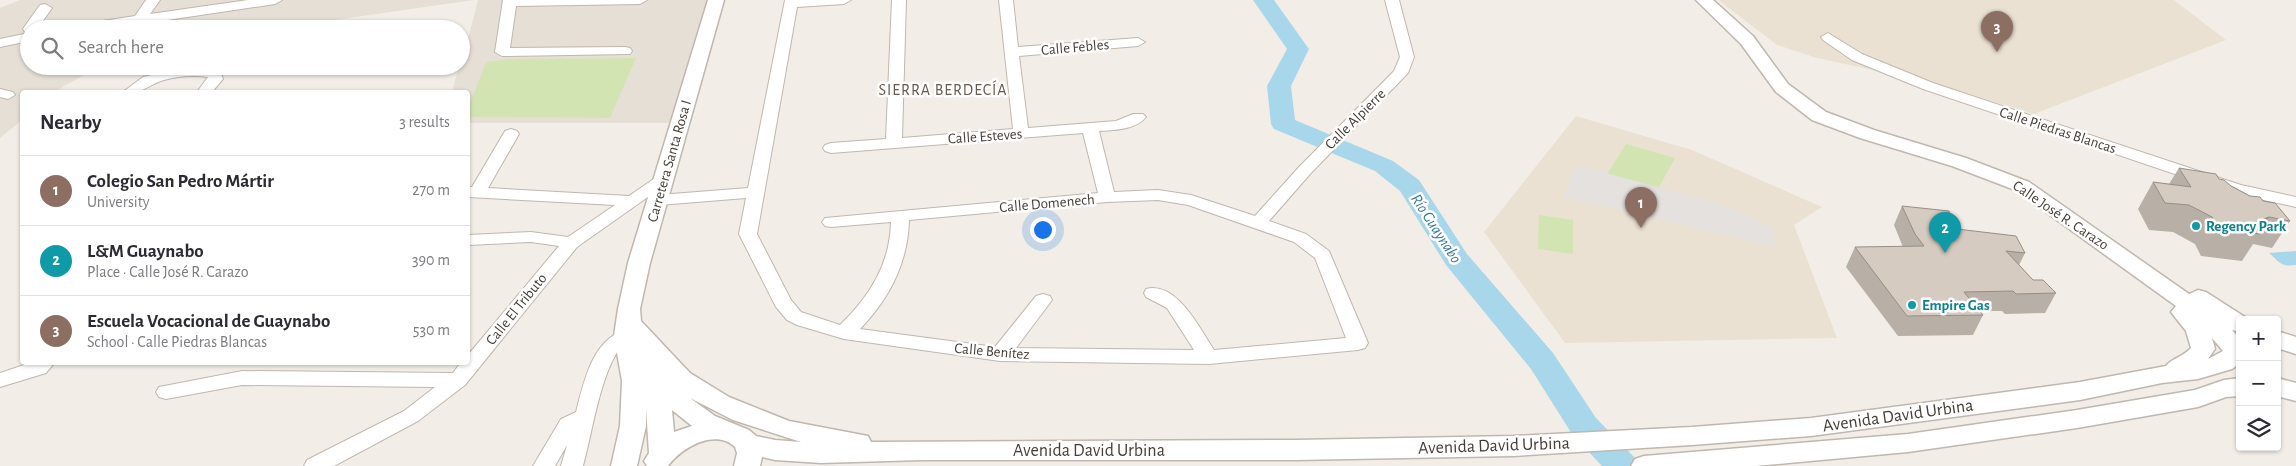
<!DOCTYPE html>
<html lang="en">
<head>
<meta charset="utf-8">
<style>
  body { margin:0; font-family:"Alegreya Sans",sans-serif; background:#f7f7f7; color:#2b2b33 }
  .controls { position:absolute; right:15px; bottom:15px; display:grid; overflow:hidden; border-radius:5px; box-shadow:0 1px 4px #0004 }
  .controls button { width:45px; height:45px; display:grid; place-items:center; padding:0; border:0; border-bottom:1px solid #e1e1e2; background:#fff; color:#2b2b33; font:25px sans-serif }
  .you { position:absolute; left:1042px; top:229px; width:18px; height:18px; margin:-12px; border:4px solid #fff; border-radius:50%; background:#1a73e8; box-shadow:0 0 0 8px #1a73e833 }
  .badge { display:grid; place-items:center; width:32px; height:32px; border-radius:50%; background:#0f766e; color:#fff; font-size:16px; font-weight:700 }
  .pin { position:absolute; translate:-50% -41px; filter:drop-shadow(0 1px 2px #0008) }
  .pin::after { content:''; position:absolute; top:26px; width:18px; height:15px; background:inherit; clip-path:polygon(0 0,100% 0,50% 100%) }
  .list { margin:0; padding:0; list-style:none }
  h2 { display:flex; justify-content:space-between; align-items:center; height:65px; margin:0; padding:0 20px; font-size:21px }
  h2 small { font-size:16px; font-weight:400; color:#7c7c81 }
  .list li { display:grid; grid-template-columns:32px 1fr auto; gap:15px; align-items:center; box-sizing:border-box; height:70px; padding:0 20px; border-top:1px solid #e1e1e2 }
  .list b { display:block; font-size:19px; white-space:nowrap }
  .list p { margin:0; font-size:16px; white-space:nowrap; color:#7c7c81 }
  .list em { font-size:16px; font-style:normal; color:#7c7c81 }
  .icon { flex:none; width:28px; height:28px; fill:none; stroke:currentColor; stroke-width:2; stroke-linecap:round; stroke-linejoin:round }
  .map { position:relative; flex:none; width:2296px; height:466px; overflow:hidden }
  .search { position:absolute; background:#fff; box-shadow:0 1px 4px #0004; left:20px; top:20px; width:450px; height:55px; display:flex; align-items:center; gap:12px; box-sizing:border-box; padding:0 18px; border-radius:28px; color:#7c7c81; font-size:19px }
  .panel { position:absolute; background:#fff; box-shadow:0 1px 4px #0004; left:20px; top:90px; width:450px; height:275px; border-radius:5px }
  .map>svg:first-child { display:block }
</style>
</head>
<body>
<div class="map">
<svg width="2296" height="466" viewBox="0 0 2296 466">
  <rect width="100%" height="100%" fill="#f2eee7"/>
  <path fill="#e6dfd6" d="M20,0H474L272,29H29V66H101L64,86L55,92H22V120L0,138V8Z
    M478,0H708L672,123H468V92H452L459,66H461Z"/>
  <path fill="#eae1d2" d="M1718,0H2174L2226,40L2034,114L1938,84L1817,58L1777,45Z
    M1576,116L1692,150L1822,207L1794,225L1837,338L1565,343L1484,232Z"/>
  <path fill="#d3e4b3" d="M636,58L610,118L468,117V109L486,62L510,59Z
    M1626,144L1675,158L1658,189L1607,174Z
    M1539,215L1573,220V254L1538,249Z"/>
  <path fill="#e4e1df" d="M1576,165L1716,203L1752,217L1773,229L1775,247L1563,196Z"/>
  <path fill="#a8d7eb" d="M2296,251V265C2279,267 2280,262 2269,253Z"/>
  <g fill="none" stroke-linecap="round" stroke-linejoin="round">
    <path fill="#a8d7eb" fill-rule="evenodd" d="M1253,0H1274L1309,49L1291,86L1295,120L1393,161L1419,180L1467,254L1553,353L1596,418L1634,457L1639,466H1602L1572,434L1531,369L1446,265L1400,191L1375,171L1274,129L1271,124L1267,86L1287,49Z"/>
    <g stroke="#c0b7ae" stroke-width="2">
      <path id="minor" d="M146,0H160L150,14L248,0H282L275,4L107,29H70L77,25L135,16Z
        M503,0H647L640,4L516,6L510,48L625,47L630,48L632,51L630,54L502,56L495,52Z
        M785,0H851L844,4L797,7L757,234L791,300L801,312L840,325C870,296 890,264 891,222L831,227L825,226L822,222L825,218L1098,193L1083,133L831,153L825,151L823,148L825,145L831,143L886,139L892,0H906L902,138L1013,129L999,0H1013L1018,47L1138,38L1145,42L1138,46L1019,56L1028,128L1116,121L1133,114H1143L1146,117C1136,130 1113,130 1099,131L1114,192L1158,190L1191,195L1255,216L1299,167L1394,71L1400,57L1385,0H1399L1414,57L1408,73L1311,173L1269,221L1306,234L1329,251L1368,343L1365,348L1358,350L1209,364L1000,361L844,339L797,325L787,320L776,307L739,234L746,198L659,205L653,204L651,200L653,196L659,195L748,188ZM1158,200L1188,205L1294,242L1315,258L1346,338L1214,350C1200,329 1177,281 1146,289L1144,293L1146,297L1167,308L1194,350L1016,348L1052,300L1050,296L1043,294L1036,296L995,347L860,329C889,299 908,263 909,220L1107,202Z
        M45,4L52,8L37,29H29V33L25,32L23,29L25,26L40,5Z
        M29,33V41L0,47V39Z
        M1828,33L1862,54L1933,83L2241,185L2296,197V207L2231,193L1923,89L1852,60L1823,40L1821,37Z
        M182,68L220,70L223,79L212,92H197L208,77C194,75 178,76 164,80C147,85 142,95 123,92L143,77Z
        M0,89L13,92L15,95L8,99L0,97Z
        M511,129L517,131L519,134L488,188L629,196L658,176H670L672,180L577,247L465,385L418,421L334,466H304L307,460L404,411L435,387L242,385L166,399L159,397L156,392L159,387L242,371L453,373L461,362H468V355L559,246L531,242L468,245V235L531,232L568,237L615,205L468,197V187H472L505,131Z
        M626,330L633,331L636,336C631,344 621,346 616,354C599,383 592,433 583,466H561L567,445L555,466H533L561,419L576,412C584,382 592,339 626,330Z
        M33,362H55L46,373L0,387V373Z"/>
    </g>
    <g stroke="#c0b7ae" stroke-width="3">
      <path id="tertiary" d="M708,0H724L650,263L640,309L641,321L690,373L729,397L789,421L868,436L871,442L1296,440L1513,436L1692,427L1811,418L2080,382L2166,366C2172,358 2183,357 2191,348L2186,331L2171,312L2176,306L2015,190L1952,166L1860,138L1812,120L1776,92L1741,44L1696,0H1713L1753,36L1788,84L1826,112L1874,130L1966,158L2029,182L2189,294L2198,290L2206,292L2248,319L2240,320V332L2232,330L2240,339V363L2232,369L2198,379L2162,383L2080,400L1811,436L1692,445L1513,456L1296,460H922L821,463L775,460L762,457L760,466H734L737,453L735,447C715,428 681,448 668,466H647L644,461L649,453L646,408V426L637,466H611L620,426L622,381L614,336L618,309L628,263ZM2212,338L2223,351L2208,359L2215,349ZM690,398L733,420L801,442L775,440L756,436L749,430L715,416ZM672,410L692,426L674,432Z
        M2277,331L2296,337V354L2277,348Z
        M2240,378V396L2226,397L2198,407L2077,428L1908,452L1756,466H1631L1635,459L1644,456L1908,434L2077,410L2195,390L2224,380Z
        M2277,378L2296,383V401L2277,396Z"/>
    </g>
    <use href="#minor" fill="#fff" fill-rule="evenodd"/>
    <use href="#tertiary" fill="#fff" fill-rule="evenodd"/>
  </g>
  <path fill="#b8afa6" d="M2179,168L2219,179L2250,196L2290,221L2272,248L2253,244L2242,261L2201,256L2195,244L2173,232L2149,230L2138,209L2153,182L2169,184Z
    M1902,206L1957,229L2025,253L2019,265L2033,280L2056,293L2045,313L2005,314L2002,311H1980L1983,315L1973,335L1898,336L1846,267L1855,247H1903L1894,225Z"/>
  <path fill="#968e87" d="M2269,217L2258,234L2252,223Z"/>
  <path fill="#d6cbc1" stroke="#968e87" d="M2179,168L2216,174L2219,179L2224,180L2231,186L2250,196L2260,197L2263,201L2275,203L2290,221L2269,217L2252,223L2260,234L2218,229L2212,217L2189,205L2165,203L2153,182L2191,187Z
    M1902,206L1949,211L1957,229L2016,236L2025,253L2006,251L2033,280H2043L2056,293L2016,294L2013,291L1964,292L1983,315L1907,316L1855,247L1924,246L1915,234Z"/>
  <g fill="#0f9aa8" stroke="#fff" stroke-width="2">
    <circle cx="2196" cy="226" r="5"/>
    <circle cx="1912" cy="305" r="5"/>
  </g>
  <g text-anchor="middle" stroke-width="5" stroke-linejoin="round" paint-order="stroke">
    <g font-size="15" fill="#453e37" stroke="#fff">
      <text transform="translate(1075 47) rotate(-5)" y="5">Calle Febles</text>
      <text transform="translate(1355 119) rotate(-45)" y="5">Calle Alpierre</text>
      <text transform="translate(2058 130) rotate(18)" y="5">Calle Piedras Blancas</text>
      <text transform="translate(985 136) rotate(-4)" y="5">Calle Esteves</text>
      <text transform="translate(669 161) rotate(-74)" y="5">Carretera Santa Rosa I</text>
      <text transform="translate(1047 203) rotate(-5)" y="5">Calle Domenech</text>
      <text transform="translate(2061 215) rotate(34)" y="5">Calle José R. Carazo</text>
      <text transform="translate(516 309) rotate(-51)" y="5">Calle El Tributo</text>
      <text transform="translate(992 351) rotate(5)" y="5">Calle Benítez</text>
    </g>
    <g font-size="15" font-weight="bold" fill="#0d838f" stroke="#fff" text-anchor="start">
      <text x="2206" y="231">Regency Park</text>
      <text x="1922" y="310">Empire Gas</text>
    </g>
    <g font-size="16" letter-spacing="1" fill="#675a4f" stroke="#fff">
      <text x="943" y="95">SIERRA BERDECÍA</text>
    </g>
    <g font-size="16" font-style="italic" fill="#347a9a" stroke="#fff">
      <text transform="translate(1437 228) rotate(57)" y="6">Río Guaynabo</text>
    </g>
    <g font-size="18" fill="#453e37" stroke="#fff">
      <text transform="translate(1898 415) rotate(-8)" y="6">Avenida David Urbina</text>
      <text transform="translate(1494 445) rotate(-2)" y="6">Avenida David Urbina</text>
      <text x="1089" y="456">Avenida David Urbina</text>
    </g>
  </g>
</svg>
<div class="controls">
<button>+</button>
<button>−</button>
<button><svg class="icon" aria-label="layers" viewBox="0 0 24 24"><path d="M12 4l9 5-9 5-9-5zM3 14l9 5 9-5"/></svg></button>
</div>
<div class="you"></div>
<div class="pin badge" style="left:1641px;top:228px;background:#8d6e63">1</div>
<div class="pin badge" style="left:1945px;top:253px;background:#0f9aa8">2</div>
<div class="pin badge" style="left:1997px;top:52px;background:#8d6e63">3</div>
<div class="search"><svg class="icon" aria-label="search" viewBox="0 0 24 24"><circle cx="10" cy="10" r="6"/><path d="M15 15l6 6"/></svg>Search here</div>
<section class="panel">
<h2>Nearby<small>3 results</small></h2>
<ul class="list">
<li><span class="badge" style="background:#8d6e63">1</span><div><b>Colegio San Pedro Mártir</b><p>University</p></div><em>270 m</em></li>
<li><span class="badge" style="background:#0f9aa8">2</span><div><b>L&amp;M Guaynabo</b><p>Place · Calle José R. Carazo</p></div><em>390 m</em></li>
<li><span class="badge" style="background:#8d6e63">3</span><div><b>Escuela Vocacional de Guaynabo</b><p>School · Calle Piedras Blancas</p></div><em>530 m</em></li>
</ul>
</section>
</div>
</body>
</html>
